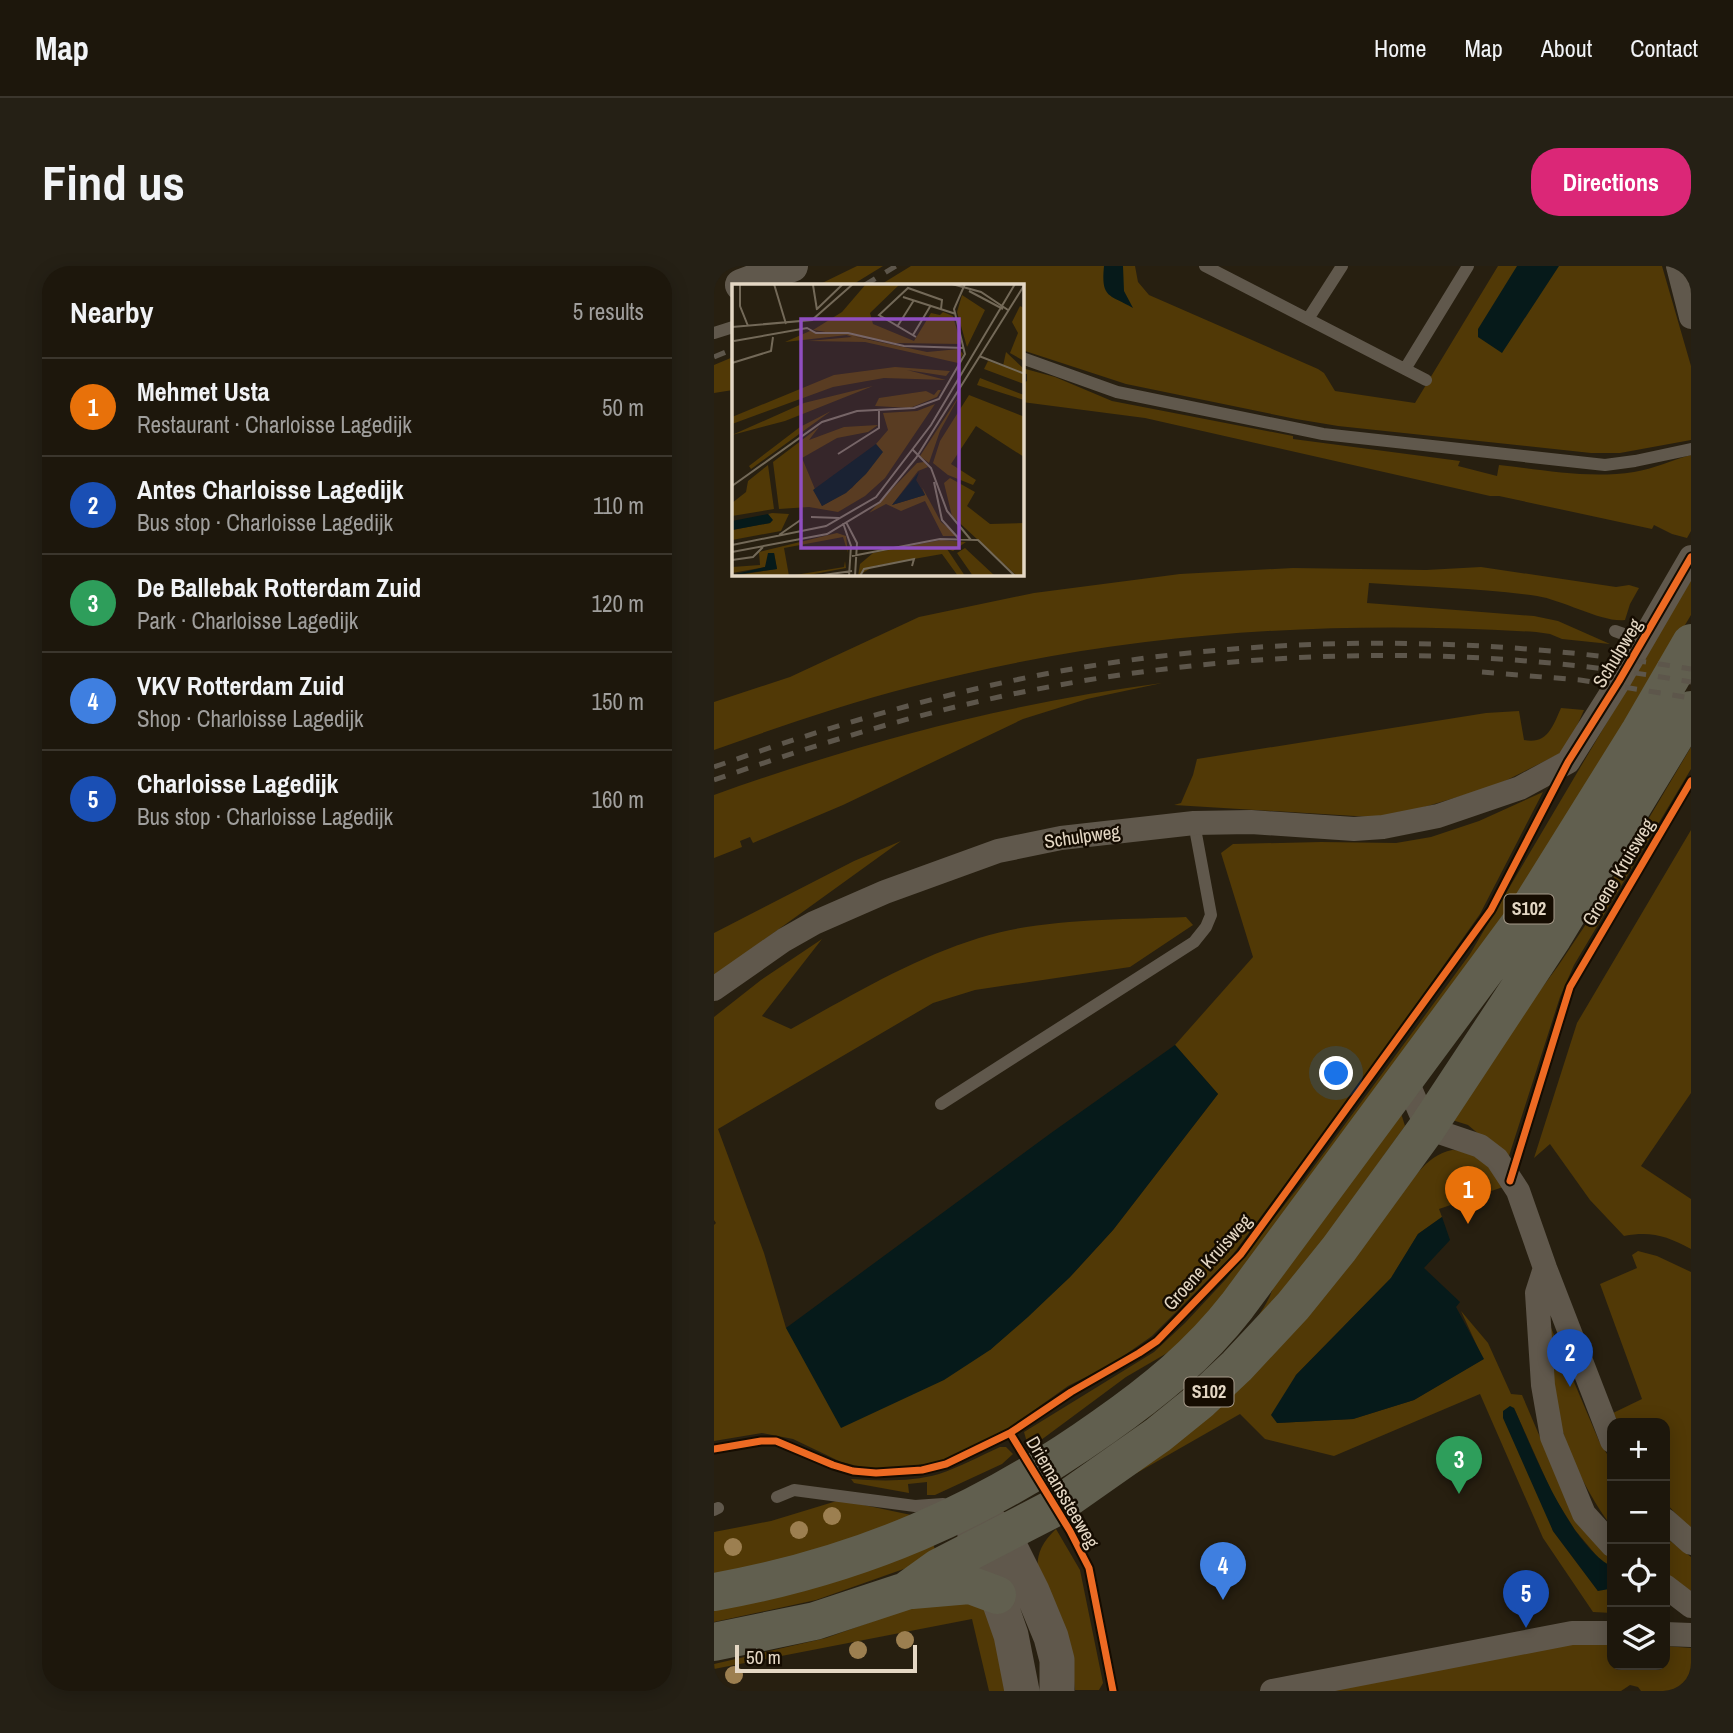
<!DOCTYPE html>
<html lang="en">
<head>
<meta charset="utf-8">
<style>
  body { margin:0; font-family:"Archivo Narrow",sans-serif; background:#252015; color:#f1f3f6 }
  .controls { position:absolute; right:21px; bottom:21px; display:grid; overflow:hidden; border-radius:14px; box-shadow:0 4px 18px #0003 }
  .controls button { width:63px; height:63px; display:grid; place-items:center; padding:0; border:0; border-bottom:2px solid #3b362d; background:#1d170c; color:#f1f3f6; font:35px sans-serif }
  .scale { position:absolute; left:21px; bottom:18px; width:182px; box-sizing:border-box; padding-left:7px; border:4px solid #e4d7c4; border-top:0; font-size:19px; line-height:24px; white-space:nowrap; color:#e4d7c4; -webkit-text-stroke:5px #150c01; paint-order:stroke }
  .you { position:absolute; left:623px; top:808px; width:24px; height:24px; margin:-18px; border:5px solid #fff; border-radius:50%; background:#1a73e8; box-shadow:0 0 0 10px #1a73e833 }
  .badge { display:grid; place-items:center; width:46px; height:46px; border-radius:50%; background:#db2777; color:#fff; font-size:23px; font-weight:700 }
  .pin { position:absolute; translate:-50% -58px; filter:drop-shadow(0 2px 4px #0008) }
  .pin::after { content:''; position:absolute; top:37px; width:24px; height:21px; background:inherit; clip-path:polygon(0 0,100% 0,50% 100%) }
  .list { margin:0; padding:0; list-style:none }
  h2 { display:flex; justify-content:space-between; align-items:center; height:91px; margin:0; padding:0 28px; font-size:30px }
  h2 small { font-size:23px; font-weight:400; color:#a09f9d }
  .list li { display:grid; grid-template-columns:46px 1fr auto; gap:21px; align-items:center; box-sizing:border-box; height:98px; padding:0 28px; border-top:2px solid #3b362d }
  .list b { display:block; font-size:26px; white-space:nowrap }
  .list p { margin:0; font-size:23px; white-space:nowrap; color:#a09f9d }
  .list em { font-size:23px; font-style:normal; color:#a09f9d }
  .icon { flex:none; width:38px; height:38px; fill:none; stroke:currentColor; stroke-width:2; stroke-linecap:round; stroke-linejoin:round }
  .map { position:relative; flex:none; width:977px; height:1425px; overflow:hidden; border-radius:28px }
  header { display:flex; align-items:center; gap:42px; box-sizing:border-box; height:98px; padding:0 35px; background:#1d170c; border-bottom:2px solid #3b362d }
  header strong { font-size:33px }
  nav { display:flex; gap:38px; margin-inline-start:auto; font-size:24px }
  .intro { display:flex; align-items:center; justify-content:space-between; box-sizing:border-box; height:168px; padding:0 42px }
  h1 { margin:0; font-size:49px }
  .button { padding:18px 32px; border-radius:28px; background:#db2777; color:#fff; font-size:24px; font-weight:700 }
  main { display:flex; gap:42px; padding:0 42px }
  aside { flex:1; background:#1d170c; border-radius:28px; box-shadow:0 4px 18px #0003 }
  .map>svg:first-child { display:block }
</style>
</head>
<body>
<header>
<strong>Map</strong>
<nav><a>Home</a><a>Map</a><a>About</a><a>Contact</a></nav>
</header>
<div class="intro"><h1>Find us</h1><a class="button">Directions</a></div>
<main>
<aside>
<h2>Nearby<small>5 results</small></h2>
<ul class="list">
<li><span class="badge" style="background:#e8710a">1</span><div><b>Mehmet Usta</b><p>Restaurant · Charloisse Lagedijk</p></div><em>50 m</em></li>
<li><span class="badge" style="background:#1a4fb4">2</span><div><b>Antes Charloisse Lagedijk</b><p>Bus stop · Charloisse Lagedijk</p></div><em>110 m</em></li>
<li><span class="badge" style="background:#2e9e5b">3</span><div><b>De Ballebak Rotterdam Zuid</b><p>Park · Charloisse Lagedijk</p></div><em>120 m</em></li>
<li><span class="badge" style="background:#3f7fe0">4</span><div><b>VKV Rotterdam Zuid</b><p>Shop · Charloisse Lagedijk</p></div><em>150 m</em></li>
<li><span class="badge" style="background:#1a4fb4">5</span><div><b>Charloisse Lagedijk</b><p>Bus stop · Charloisse Lagedijk</p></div><em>160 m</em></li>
</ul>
</aside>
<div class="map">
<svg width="977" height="1425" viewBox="0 0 977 1425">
  <rect width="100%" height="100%" fill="#271f10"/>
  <path fill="#513906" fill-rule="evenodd" d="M143,0H169L138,19H104Z
    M197,0H421L424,16L435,29L604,103L610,107L621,125L701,137L784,0H948L977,100V174L906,187H877L624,160L582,153L412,118L308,84V19H166Z
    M19,91V124L0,127V99Z
    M308,102L341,111L398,135L579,170V173L746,195L744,200L783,210L785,199C829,204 875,213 920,206C940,203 958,194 977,189V265L973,272L958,268L940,259L938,263L785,230H776L431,152L308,136V118L313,115V108L308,107Z
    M767,301L902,321L915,319L925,322L916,338L911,354C889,357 849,334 823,330C768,322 710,321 655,317L653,337L820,350L844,355L896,378L848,373L836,368L822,366C612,353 401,367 197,421C130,438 65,461 0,484V436L76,411L205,351L320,327L466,308L579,302L712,304Z
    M977,314V349L804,638L510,1030L460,1083L412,1111L323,1177L314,1180L310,1166L440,1086L471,1057L512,1013L590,914L756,688Z
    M448,417L373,433L309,453L129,539L39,577L36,571L26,575L28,581L0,592V529C145,477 295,437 448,417Z
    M847,442L870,444L858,471L845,488L781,520L673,552L460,539L467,537L479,509L483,493L772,447L805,445L810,474C833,479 839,460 847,442Z
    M977,481V503L860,699L846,731L794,893L754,859L735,853L746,833L844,700L874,655Z
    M829,526L766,648L650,812L517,991L438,1070L398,1098L354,1120L295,1162L253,1185L225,1196L164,1205L127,1196L79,1173L48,1167L0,1175V959L2,957L0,954V751L47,714L108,673L48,750L77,763C138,729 198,693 265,672C328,652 406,654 472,651L479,659L416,701L261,724L219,737L4,863L50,987L72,1062L276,1084L356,1011L399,964L504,828L461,779L539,691L507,587L519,578L607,576L682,577L717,571L765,555Z
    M977,564V827L927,900L977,933V983C952,970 938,965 910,970L876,934L836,878L820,892L863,757Z
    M187,575L0,710V667L140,595Z
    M686,844L691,860L569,1030L527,1080L393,1184C441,1146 529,1085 555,1032C559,1024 561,1014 563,1006Z
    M738,884C767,885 774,899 789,921L725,943L728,951L704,968L677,1012L582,1109L563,1157L639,1153L700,1134L769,1093L747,1045L774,1077L797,1128L808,1129L855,1239L867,1259L898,1294V1347L879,1346L829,1272L766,1128L620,1190L551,1173L526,1148L421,1208L680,939C696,918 711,889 738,884ZM800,1142L839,1229L861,1264L887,1295L884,1325L839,1265Z
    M924,985L943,990L977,1006V1264L951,1236V1157H905L899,1147L928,1133L886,1018L923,1002L918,989Z
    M835,1057L885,1175L898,1196V1261C868,1221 846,1172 839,1122C836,1101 836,1078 835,1057Z
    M286,1181H292L299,1188L288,1198L221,1229H213V1216L194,1218L195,1227L140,1217L137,1213C166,1215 197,1216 225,1208C246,1201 266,1190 286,1181Z
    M126,1234L202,1250L96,1288L0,1311V1266L57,1255Z
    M342,1263L366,1304L389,1417L385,1424H361C359,1409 360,1390 355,1375C341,1334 300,1302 342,1263Z
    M951,1271L977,1291V1325L951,1308Z
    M218,1275L223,1289L218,1293L102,1334L0,1356V1338Z
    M224,1332H253L278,1346L292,1425H275L258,1353L0,1403V1398L112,1372Z
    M869,1375L898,1377V1399H951V1380L977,1382V1420L970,1425H927L924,1421L916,1419L907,1425H609Z"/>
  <path fill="#061a1a" d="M390,0H409L410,25L419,42C394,28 387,32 390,0Z
    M803,0H845L788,87L764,71V63Z
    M461,779L504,828L399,964L356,1011L314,1051L276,1084L230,1114L127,1162L72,1062L337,867Z
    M728,951L736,974L710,1002L746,1036L742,1041L770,1093L700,1134L639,1153L563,1157L557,1149L582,1109L677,1012L704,968Z
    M796,1140L800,1142C819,1185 854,1275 895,1299V1323L884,1325L839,1265L789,1152V1145Z"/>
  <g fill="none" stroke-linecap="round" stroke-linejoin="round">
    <path stroke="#60584c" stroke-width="12" d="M491,0L712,114
      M594,53L628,0
      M0,67L19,61
      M308,92L403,126L609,168L891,199L921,195L977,183
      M691,103L754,0
      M901,365L929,375
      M227,838L480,676L492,661L497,649L480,557
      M63,1231L80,1224L201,1240L229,1238
      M0,1244L4,1242"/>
    <path stroke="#60584c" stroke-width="24" d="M964,0L977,51
      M0,723L70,674L100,657L171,626L284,585L347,572L480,557L537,556L640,563L669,561L724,550L806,522L854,496L905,415L977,291
      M692,813L713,862L766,880L783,893L804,925L831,1002L898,1175
      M831,1002L823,1027L829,1119L838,1171L870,1248L898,1279
      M951,1254L977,1277
      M951,1320L977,1340
      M951,1368L977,1369
      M558,1425L858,1367H898"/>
    <path stroke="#60584c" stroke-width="32" d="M27,19L78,0"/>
    <path stroke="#60584c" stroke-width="35" d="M268,1250L290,1269L318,1325L337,1371L343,1394V1425
      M259,1255L263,1283L283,1329L297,1369L308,1425"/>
    <path stroke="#615f4f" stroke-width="38" d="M198,1324L256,1319L283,1329
      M0,1326C146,1300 268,1247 389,1161C439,1126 485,1089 523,1040L807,656L926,465L977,377
      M0,1376L101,1355L192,1325L224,1302L340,1242L444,1169L486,1135L523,1100L579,1040L625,983L713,862L839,671L977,444"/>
    <path stroke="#5d564b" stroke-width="5" stroke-dasharray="12 12" stroke-linecap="butt" d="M151,19L182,0
      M0,91L19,83
      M768,406L866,414L977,432
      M0,501C110,462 221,429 336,407C547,368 766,368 977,403
      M0,514C97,480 194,450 294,429C517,382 753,376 977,416"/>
    <g stroke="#150c01" stroke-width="11">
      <path id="cycleway" d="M796,915L856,721L977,515
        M296,1167L356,1265L375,1302L399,1425
        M0,1183L47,1175H62L119,1199L139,1205L162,1207L208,1204L232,1198L296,1167L357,1126L425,1087L443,1075L527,988L777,644L854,496L905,415L977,291"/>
    </g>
    <use href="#cycleway" stroke="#ed6a23" stroke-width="7"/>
  </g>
  <g fill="#9c7f50">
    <circle cx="118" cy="1250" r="9"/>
    <circle cx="85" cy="1264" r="9"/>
    <circle cx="19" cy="1281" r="9"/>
    <circle cx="191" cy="1374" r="9"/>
    <circle cx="144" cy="1384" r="9"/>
    <circle cx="20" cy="1409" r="9"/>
  </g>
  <g text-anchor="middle" stroke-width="5" stroke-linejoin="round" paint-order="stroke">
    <g fill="#150c01" stroke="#a69a8a" stroke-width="2">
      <rect x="790.5" y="628.5" width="49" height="29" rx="5"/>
      <rect x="470.5" y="1111.5" width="49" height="29" rx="5"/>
    </g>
    <g font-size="18" font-weight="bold" fill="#e4d7c4">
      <text x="815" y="649">S102</text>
      <text x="495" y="1132">S102</text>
    </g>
    <g font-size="19" fill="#e4d7c4" stroke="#150c01">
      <text transform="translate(903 387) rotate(-59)" y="7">Schulpweg</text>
      <text transform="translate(368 570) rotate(-8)" y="7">Schulpweg</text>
      <text transform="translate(904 606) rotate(-59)" y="7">Groene Kruisweg</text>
      <text transform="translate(493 996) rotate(-48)" y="7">Groene Kruisweg</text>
      <text transform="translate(349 1226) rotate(60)" y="7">Driemanssteeweg</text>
    </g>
  </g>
  <g transform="translate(18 18)">
    <rect width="292" height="292" fill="#271f10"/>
    <path d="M134,0H168L138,29L141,40L182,57L199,29L208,31L211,28L221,32L229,60L163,59L81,46L110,28ZM230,11L253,26L235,63L225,28ZM288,22L292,24V77L278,69L286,49L280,38ZM78,47L110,50L195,68L227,65L231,70L226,79L133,58L76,57L120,53L115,51L53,58ZM274,68L292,85V100L252,85L256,77L271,82ZM163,83L218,87L214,92L175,86L214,96L152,94L101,103L0,140V133L102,91ZM248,94L292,111V116L245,101ZM141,102L53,137L0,151L72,119ZM206,106H209L205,113L178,124L143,122L147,114L194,107L202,111ZM229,109L208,147L197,179L188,172ZM237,111L293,133L292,173L244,142L219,180L244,196L241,201L216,191L201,179L208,157ZM203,120L153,194L133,212L106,228L77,223L47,225L41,178L87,143L77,156L112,143L146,141L136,148L105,154L70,174L90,222L120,204L150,168L144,160L156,146L151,129L185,127ZM99,127L19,185L17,182L68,143ZM192,178L196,183L186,187L160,221L193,211L190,203L209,238L226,252H211L193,217L169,227L154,220L137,229L185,179ZM36,181L42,225L0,232V219L14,208L16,197ZM218,194L243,208L235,222L258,240L292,239V292H285L220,232L212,199ZM40,229L57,230L49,247L0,256V246L38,239L40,236L36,230ZM105,249L114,252L116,269L111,253L52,264L57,292L112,283L113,277L114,284L72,292H0L45,285L42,269L33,283L0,289V283L28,281L27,268ZM209,256L234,258L221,267L215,265L233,292H226L210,270L142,282L126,292L128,280L141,269ZM233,264L263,292H241L225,269Z" fill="#513906"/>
    <path d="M144,160L151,168L134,190L114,209L90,222L81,206ZM187,188L184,196L193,211L160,221ZM36,230L41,236L38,239L0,246V237ZM36,269H42L45,285L0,291L33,283Z" fill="#061a1a"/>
    <path fill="none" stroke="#736958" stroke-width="2" d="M8,0V22L16,42M42,0L54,40M220,0L249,8L276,26M81,1L85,26M237,7L271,25M171,13L224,30M85,25L111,0M0,43L80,36L121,0M165,43L182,16M181,51L199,21M184,53L147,31L176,4L210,16L209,25M2,57L75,44L84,49H116L172,62L232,64M247,72L293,90M0,79L39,67L41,53M181,166L199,184L215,227L239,256M106,170L147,144V125M202,198L210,236L228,256M0,202L90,138L125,127L182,124L207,115L233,70L222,25L233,0M79,233L107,234M114,238L125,259L123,292M111,239L119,262L117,292M47,251L70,235M0,261L94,242L144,213L199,141L283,0M0,268L95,250L148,218L184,174L293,0M120,272L208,255L246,256L283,292M0,276L21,273L31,263M84,292L120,287M128,292L132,285L182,275L180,282"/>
    <path fill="#904ec0" fill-opacity="0.15" stroke="#904ec0" stroke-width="3.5" d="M69,35H227V264H69Z"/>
    <rect width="292" height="292" fill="none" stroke="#e4d7c4" stroke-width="3.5"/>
  </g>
</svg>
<div class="controls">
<button>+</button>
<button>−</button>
<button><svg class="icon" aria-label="locate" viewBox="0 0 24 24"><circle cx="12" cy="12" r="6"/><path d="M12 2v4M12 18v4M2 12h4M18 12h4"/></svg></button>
<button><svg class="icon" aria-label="layers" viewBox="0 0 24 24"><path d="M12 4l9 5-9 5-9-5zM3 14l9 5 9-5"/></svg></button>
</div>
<div class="scale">50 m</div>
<div class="you"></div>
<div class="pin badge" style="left:754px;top:958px;background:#e8710a">1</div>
<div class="pin badge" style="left:856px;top:1121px;background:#1a4fb4">2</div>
<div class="pin badge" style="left:745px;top:1228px;background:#2e9e5b">3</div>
<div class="pin badge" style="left:509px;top:1334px;background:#3f7fe0">4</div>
<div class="pin badge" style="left:812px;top:1362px;background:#1a4fb4">5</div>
</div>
</main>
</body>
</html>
